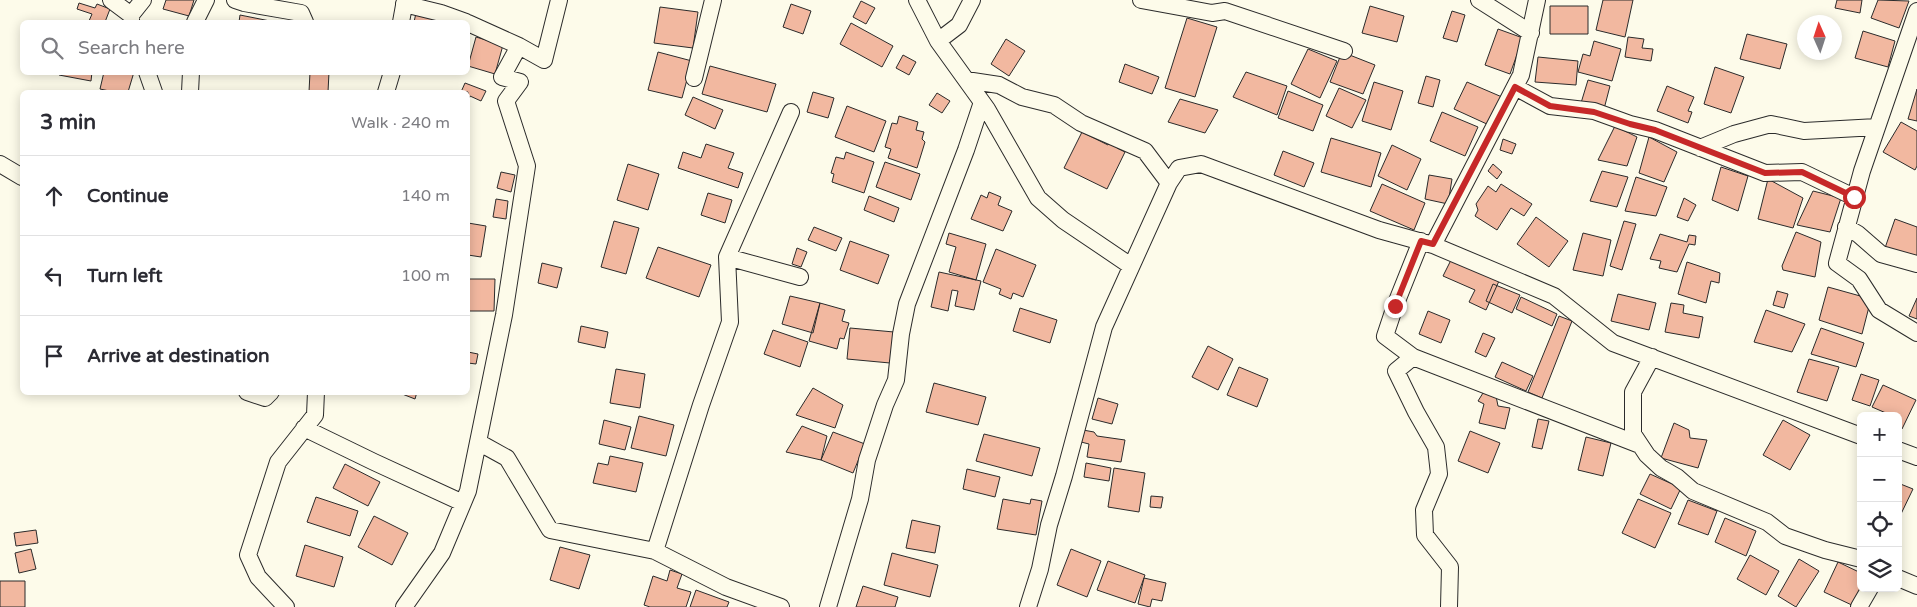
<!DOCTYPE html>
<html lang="en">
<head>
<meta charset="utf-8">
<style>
  body { margin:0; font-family:"Varela Round",sans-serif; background:#f2f2f3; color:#2b2b33 }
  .controls { position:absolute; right:15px; bottom:15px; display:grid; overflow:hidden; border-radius:8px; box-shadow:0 2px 12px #0003 }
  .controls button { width:45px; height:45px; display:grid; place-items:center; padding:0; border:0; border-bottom:1px solid #e1e1e2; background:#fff; color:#2b2b33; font:25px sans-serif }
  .compass { position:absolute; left:1797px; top:15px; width:45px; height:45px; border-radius:50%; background:#fff; box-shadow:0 2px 12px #0003; rotate:357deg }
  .stop { position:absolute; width:15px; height:15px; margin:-11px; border:4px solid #c62828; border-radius:50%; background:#fff }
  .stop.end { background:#c62828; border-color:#fff; box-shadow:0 1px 5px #0008 }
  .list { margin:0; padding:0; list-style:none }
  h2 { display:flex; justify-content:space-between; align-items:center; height:65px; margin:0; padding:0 20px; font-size:21px }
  h2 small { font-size:16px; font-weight:400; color:#7c7c81 }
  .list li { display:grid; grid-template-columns:32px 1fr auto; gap:15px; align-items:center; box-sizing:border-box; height:80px; padding:0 20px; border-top:1px solid #e1e1e2 }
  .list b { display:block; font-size:19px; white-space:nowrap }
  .list em { font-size:16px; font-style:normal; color:#7c7c81 }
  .icon { flex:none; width:28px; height:28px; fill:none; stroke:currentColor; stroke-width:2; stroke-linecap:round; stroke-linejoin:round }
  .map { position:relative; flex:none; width:1917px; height:607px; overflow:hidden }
  .search { position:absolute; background:#fff; box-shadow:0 2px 12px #0003; left:20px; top:20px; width:450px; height:55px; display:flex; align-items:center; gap:12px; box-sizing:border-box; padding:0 18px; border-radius:8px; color:#7c7c81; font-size:19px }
  .panel { position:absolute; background:#fff; box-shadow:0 2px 12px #0003; left:20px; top:90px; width:450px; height:305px; border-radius:8px }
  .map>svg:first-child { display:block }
</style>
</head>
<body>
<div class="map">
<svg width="1917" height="607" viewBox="0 0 1917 607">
  <rect width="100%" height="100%" fill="#fdfbea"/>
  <path fill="#f2b8a0" stroke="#2b2b2b" d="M166,0H194L189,16L163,9Z
    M1603,0H1633L1625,37L1596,30Z
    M1837,0H1862L1860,13L1835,8Z
    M1878,0L1909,1L1899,28L1871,18Z
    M861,1L875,8L866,24L853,17Z
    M79,3L95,8L97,4L110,9L105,22L89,21L92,14L77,9Z
    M791,4L811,11L803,34L783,27Z
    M1370,6L1404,16L1397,42L1362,33Z
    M1550,6H1588V34H1550Z
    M660,7L698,12L693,48L654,43Z
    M1452,11L1465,15L1457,42L1443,38Z
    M416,13L458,22H414Z
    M240,15L275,22H239Z
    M1187,18L1217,27L1195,97L1165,88Z
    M851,23L893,46L882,67L840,44Z
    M1498,29L1523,38L1510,74L1485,65Z
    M1863,31L1895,41L1888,67L1855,58Z
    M1747,34L1787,44L1780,69L1740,59Z
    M476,37L503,45L495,74L468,66Z
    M1628,37L1644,39L1642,48L1653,49L1651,61L1625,57Z
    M1006,39L1025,51L1009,76L991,64Z
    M1594,41L1621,49L1612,81L1578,72L1583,54L1590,56Z
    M1308,49L1337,61L1320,98L1291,84Z
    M658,52L692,61L682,98L648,90Z
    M1342,52L1375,65L1363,94L1330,82Z
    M903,55L916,62L909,75L896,68Z
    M1538,57L1578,61L1576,85L1535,82Z
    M1125,64L1159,77L1152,94L1119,82Z
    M710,66L776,84L767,112L702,94Z
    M1715,67L1744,77L1731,113L1704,104Z
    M60,72H92L91,81L59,75Z
    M104,72H134L128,92H114L100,89Z
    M310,72H329L328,92H309Z
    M1246,72L1287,86L1277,115L1233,97Z
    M1426,76L1440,80L1433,107L1418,103Z
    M1588,80L1610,86L1604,109L1581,103Z
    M1374,82L1403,91L1391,130L1362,121Z
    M1467,82L1502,97L1489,125L1454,109Z
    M465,83L486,91L481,101L470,96L468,103V92H461Z
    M1667,86L1694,97L1688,111L1692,112L1688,123L1657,111Z
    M1339,88L1366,100L1352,128L1326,116Z
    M1917,89V121L1908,119Z
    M1288,91L1323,105L1313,131L1278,118Z
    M813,92L834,98L828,118L807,112Z
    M937,93L950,101L942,113L929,105Z
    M693,97L723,110L715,129L685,115Z
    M1180,99L1218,110L1205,133L1168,122Z
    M847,106L886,121L874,152L835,137Z
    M1442,112L1478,127L1465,156L1430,141Z
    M899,116L918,122L916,130L924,132L922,139L925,142L917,168L888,158L891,149L885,147L892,123L897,124Z
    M1901,122L1917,131V166L1915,170L1883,152Z
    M1615,126L1637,137L1627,166L1598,160Z
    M1082,132L1108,145L1111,142L1118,143L1117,148L1125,152L1107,189L1064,168Z
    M1649,137L1677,152L1664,182L1639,173Z
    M1331,138L1381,153L1371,187L1321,172Z
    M1503,139L1516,144L1512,154L1500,150Z
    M706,144L734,153L728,168L743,173L738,188L678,168L683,152L701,158Z
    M1392,145L1421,159L1407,190L1378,176Z
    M1283,151L1314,163L1304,187L1274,175Z
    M846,152L874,162L864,193L832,182L834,174L831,173L836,157L844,159Z
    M885,162L920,174L911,200L876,187Z
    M628,164L659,174L648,210L617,200Z
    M1493,164L1502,172L1497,179L1488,171Z
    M1721,167L1748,176L1738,211L1712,200Z
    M1602,171L1628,177L1617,207L1590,201Z
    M501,172L515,175L511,192L497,188Z
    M1429,175L1452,179L1448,204L1425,199Z
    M1636,177L1667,187L1656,216L1625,211Z
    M1768,179L1803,198L1793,228L1758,219Z
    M1382,184L1425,203L1414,230L1370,211Z
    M1501,184L1532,204L1524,216L1511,208L1497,230L1475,216L1478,210L1476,204L1488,186L1496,192Z
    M1813,191L1841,198L1830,232L1797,225Z
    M989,192L1001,197L998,205L1012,211L1003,231L971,219L981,195L987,198Z
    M708,193L732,200L725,223L701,215Z
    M869,196L899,208L894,222L864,210Z
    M1684,198L1696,205L1688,221L1677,217Z
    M496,199L508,201L506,219L493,217Z
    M1536,217L1568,241L1549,267L1517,244Z
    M1895,219L1917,227V258L1885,248Z
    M614,221L639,228L626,274L601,267Z
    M1624,221L1636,224L1622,270L1610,266Z
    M468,223L486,226L481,257L468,255Z
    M814,227L842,238L836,251L808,240Z
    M1796,232L1821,242L1815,277L1783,270L1782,266Z
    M949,233L986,244L976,280L949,272L956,247L946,244Z
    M1583,233L1611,240L1603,276L1573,270Z
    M1660,234L1687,242L1689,235L1696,236L1695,245L1689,244L1677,272L1659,268L1661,261L1650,259Z
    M850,241L889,255L878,284L840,270Z
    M658,247L711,265L699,297L646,278Z
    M797,248L807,252L801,267L792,264Z
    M996,249L1036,265L1023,297L1013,293L1011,299L999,294L1001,289L983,282Z
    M1451,260L1499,281L1486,310L1469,302L1475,290L1443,276Z
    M1687,262L1720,273L1719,283L1711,281L1706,303L1678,294Z
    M542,263L562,268L557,288L538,283Z
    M939,272L981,281L974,310L955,306L958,291L952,290L948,311L931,307Z
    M468,279H495L494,311H468Z
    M1493,284L1520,295L1512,313L1486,301Z
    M1828,287L1871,299L1862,334L1819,320Z
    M1777,291L1788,294L1784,308L1773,305Z
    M1618,294L1656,303L1649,330L1611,321Z
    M790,296L820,303L813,333L782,324Z
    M1521,297L1557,314L1552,326L1516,309Z
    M1917,298V319L1909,316Z
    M820,303L845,310L842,321L849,323L844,339L840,338L837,349L809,341Z
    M1671,303L1684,305L1683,313L1703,317L1699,338L1665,332Z
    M1020,308L1057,320L1050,343L1013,331Z
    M1766,310L1805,324L1792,352L1754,342Z
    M1428,311L1450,320L1441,343L1419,334Z
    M1559,316L1572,321L1542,398L1528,392Z
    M581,326L608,332L605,348L578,342Z
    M850,328L894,332L890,363L847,359Z
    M1821,328L1864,343L1856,367L1811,354Z
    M773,330L808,342L800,367L764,354Z
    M1483,333L1495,338L1486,357L1475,352Z
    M1208,346L1233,359L1218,390L1192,377Z
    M468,352L478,354L476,364L468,363Z
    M1809,359L1839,367L1827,401L1797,392Z
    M1502,362L1533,376L1526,391L1495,377Z
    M1239,367L1268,379L1257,407L1227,395Z
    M616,369L645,374L640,408L610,403Z
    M1861,374L1879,380L1870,406L1852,400Z
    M934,383L986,397L978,425L926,412Z
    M1883,385L1916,400L1902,429L1898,428V416H1885L1886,413L1872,407Z
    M813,388L843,405L835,428L796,415Z
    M397,392H417L415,399Z
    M1483,393L1496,396L1498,406L1510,408L1505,429L1479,423L1484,404L1478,401Z
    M1098,398L1118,404L1112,424L1092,419Z
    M639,416L674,425L666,456L631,448Z
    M1538,419L1549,421L1542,449L1532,447Z
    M604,420L631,427L625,450L599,444Z
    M1783,420L1810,435L1790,470L1763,455Z
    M1674,423L1689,430L1690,438L1707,440L1698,468L1661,458Z
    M802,426L827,436L821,460L786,452Z
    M1083,430L1094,432L1097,436L1125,440L1121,462L1087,457L1089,444L1081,442Z
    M1470,431L1500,443L1488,473L1458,461Z
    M833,432L865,444L853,473L821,460Z
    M984,434L1040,448L1032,476L976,461Z
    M1586,437L1611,443L1603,476L1578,470Z
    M610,456L643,463L636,492L593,483L598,463L608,465Z
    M1086,463L1111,468L1109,481L1084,477Z
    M345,464L380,482L368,506L333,488Z
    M1114,468L1145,473L1139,512L1108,507Z
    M967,469L1000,477L995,497L963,489Z
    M1650,474L1681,488L1671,509L1640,494Z
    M1898,483L1913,489L1900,516L1898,515Z
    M1151,496L1163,497L1161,508L1150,507Z
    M316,497L358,511L350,536L307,522Z
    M1003,499L1030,504L1031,499L1042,501L1036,535L997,529Z
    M1638,499L1671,513L1655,548L1622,533Z
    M1688,500L1717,511L1708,535L1678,524Z
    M374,516L408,533L392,565L358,547Z
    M1725,518L1756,531L1746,556L1715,542Z
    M912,520L940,526L935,553L906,548Z
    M36,530L38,543L16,546L14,533Z
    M305,545L343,557L334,587L296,576Z
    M560,547L590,555L579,589L550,580Z
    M31,549L36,569L19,573L15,553Z
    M1071,549L1101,561L1087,597L1057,585Z
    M892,553L938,565L930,597L884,585Z
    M1750,555L1779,571L1766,595L1737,579Z
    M1799,559L1819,571L1796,607L1778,596Z
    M1108,561L1145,575L1135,603L1097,590Z
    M1838,562L1861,573V588L1856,607L1824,592Z
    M670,570L682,574L677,588L691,592L686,607H650L644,605L653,576L667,581Z
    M1144,578L1166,583L1162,601L1152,599L1150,607L1138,604Z
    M0,581H25V607H0Z
    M863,586L898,597L895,607H856Z
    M696,590L729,602L727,607H690Z"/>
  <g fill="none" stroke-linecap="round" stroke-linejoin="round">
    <g stroke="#2b2b2b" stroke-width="18">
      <path id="minor" d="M111,0L131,15V22
        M235,0L244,3L301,13L305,22
        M917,0L938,41L987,109L1038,198L1063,220L1131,266
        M1141,0L1212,13L1225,11L1344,51
        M1479,0L1531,33
        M1537,0L1521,75L1433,245L1554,296L1613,343L1861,436
        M404,4L441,13L466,22
        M1917,11L1862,171L1837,263L1859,279L1879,310L1917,333
        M131,15L143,0
        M195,22L206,0
        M401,22L405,0
        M468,23L519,46
        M938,41L959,25L972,0
        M147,72L154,92
        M694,78L713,0
        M966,80L999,85L1022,97L1054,105L1081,123L1145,151L1169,183
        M1515,87L1550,106L1594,111L1630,124L1655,130L1765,173L1802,172L1854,197
        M190,92L191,72
        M386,92L392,72
        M1700,148L1734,134L1771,124L1804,131L1877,127
        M0,164L22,177
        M1846,227L1858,234L1881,254L1917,264
        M1421,241L1395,306L1385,336L1413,357L1640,445
        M727,257L800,277
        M1413,357L1396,371L1416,412L1436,447L1439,474L1424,510L1425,535L1450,567L1449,607
        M1652,357L1633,392V434L1647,455L1661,468L1677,477L1693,491L1767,522L1785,536L1825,550L1861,559
        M247,392L265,398L271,392
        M304,428L374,462L463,503
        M478,442L507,458L550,530L655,551L701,405L730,322L727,257L791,112
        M1898,450L1917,457
        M655,551L726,587L781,607
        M1898,578L1917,586
        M286,607L258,577L248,555L278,462L315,415L316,392
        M404,607L442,553L468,491L504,315L527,166L506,101L520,82L502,77L519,46L544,60L559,0
        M828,607L860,499L867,460L885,405L896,380L901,334L907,304L966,150L982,102
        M1028,607L1040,569L1049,525L1064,476L1104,327L1169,183L1179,168L1201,164L1379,230L1433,245
        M1859,607L1870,588"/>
    </g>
    <use href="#minor" stroke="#fdfbea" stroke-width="16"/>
  </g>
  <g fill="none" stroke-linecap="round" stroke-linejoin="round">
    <path stroke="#c62828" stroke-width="6" d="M1395,306L1421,241L1433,244L1515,87L1550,106L1594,112L1630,124L1655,130L1765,173L1802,172L1854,197"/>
  </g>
</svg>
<div class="controls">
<button>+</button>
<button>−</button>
<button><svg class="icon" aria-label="locate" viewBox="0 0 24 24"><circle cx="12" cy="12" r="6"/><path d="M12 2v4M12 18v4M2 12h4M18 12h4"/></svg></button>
<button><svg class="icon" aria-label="layers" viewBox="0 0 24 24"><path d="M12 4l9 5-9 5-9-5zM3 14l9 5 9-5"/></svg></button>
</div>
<svg class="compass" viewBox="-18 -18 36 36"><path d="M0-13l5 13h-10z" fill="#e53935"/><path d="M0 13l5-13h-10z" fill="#7c7c81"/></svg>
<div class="stop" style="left:1854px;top:197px"></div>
<div class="stop end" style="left:1395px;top:306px"></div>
<div class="search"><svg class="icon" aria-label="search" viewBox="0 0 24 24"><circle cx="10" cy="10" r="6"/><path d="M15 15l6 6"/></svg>Search here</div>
<section class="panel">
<h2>3 min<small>Walk · 240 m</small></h2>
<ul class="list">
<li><svg class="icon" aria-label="ahead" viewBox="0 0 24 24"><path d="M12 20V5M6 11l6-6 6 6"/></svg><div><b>Continue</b></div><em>140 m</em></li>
<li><svg class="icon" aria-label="left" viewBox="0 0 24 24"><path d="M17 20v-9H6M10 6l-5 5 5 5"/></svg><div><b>Turn left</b></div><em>100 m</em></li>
<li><svg class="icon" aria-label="arrive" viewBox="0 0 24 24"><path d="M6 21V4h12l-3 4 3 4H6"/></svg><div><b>Arrive at destination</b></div></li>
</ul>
</section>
</div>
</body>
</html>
